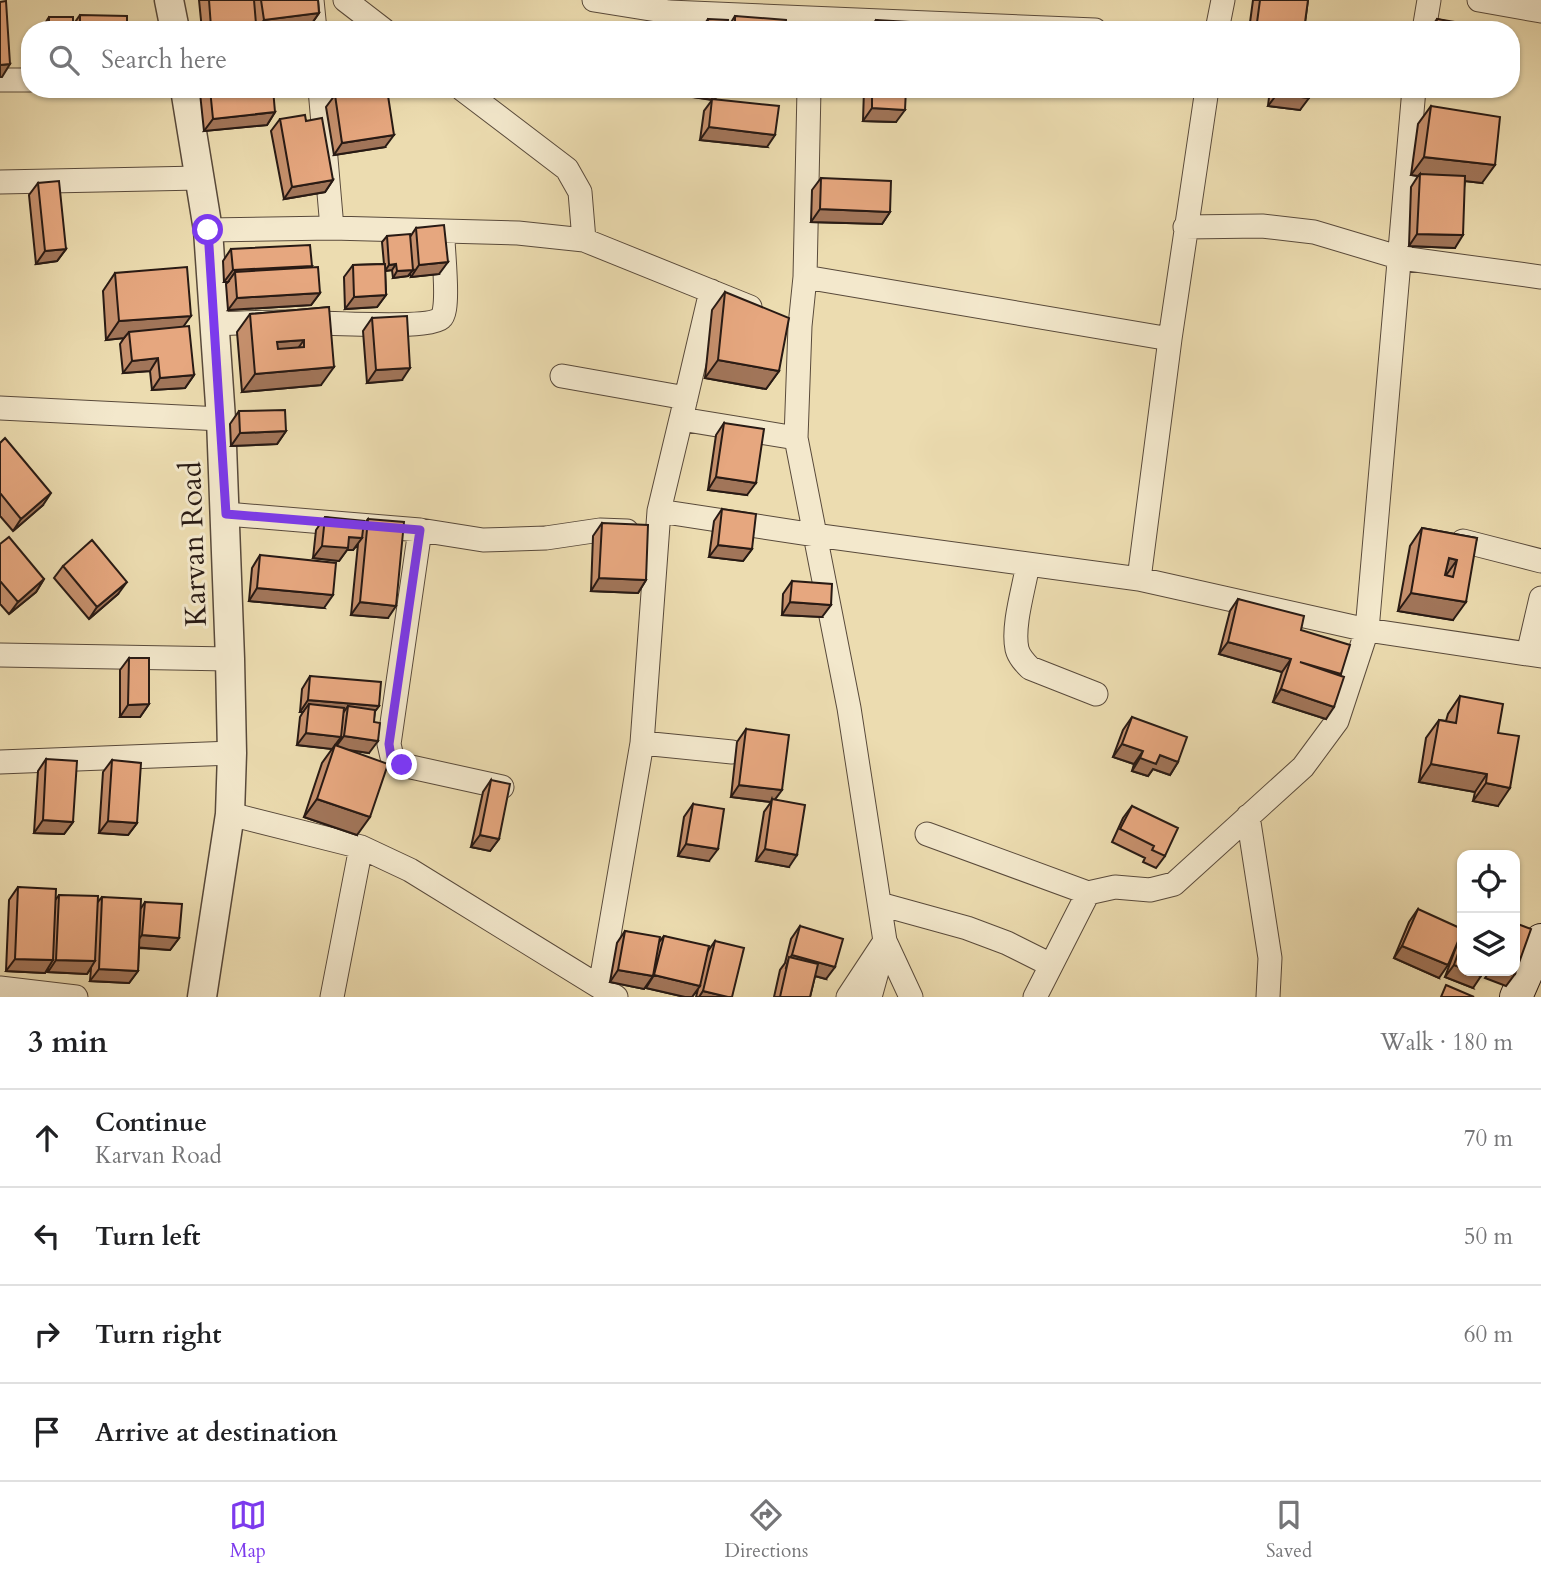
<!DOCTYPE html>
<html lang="en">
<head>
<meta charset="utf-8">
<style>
  body { margin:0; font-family:Cardo,serif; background:#f2f2f2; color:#202124 }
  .controls { position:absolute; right:21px; bottom:21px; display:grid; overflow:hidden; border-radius:14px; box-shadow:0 2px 5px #0004 }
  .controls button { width:63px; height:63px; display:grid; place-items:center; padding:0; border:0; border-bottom:2px solid #e0e0e0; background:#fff; color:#202124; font:35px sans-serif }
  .stop { position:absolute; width:21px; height:21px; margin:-16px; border:5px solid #7c3aed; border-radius:50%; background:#fff }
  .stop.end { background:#7c3aed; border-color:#fff; box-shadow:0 2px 7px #0008 }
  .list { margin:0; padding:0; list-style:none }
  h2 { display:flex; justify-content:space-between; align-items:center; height:91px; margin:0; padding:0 28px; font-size:30px }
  h2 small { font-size:23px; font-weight:400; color:#757577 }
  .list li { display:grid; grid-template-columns:46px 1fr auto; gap:21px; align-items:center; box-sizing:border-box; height:98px; padding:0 28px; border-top:2px solid #e0e0e0 }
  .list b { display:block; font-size:26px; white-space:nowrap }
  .list p { margin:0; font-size:23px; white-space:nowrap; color:#757577 }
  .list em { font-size:23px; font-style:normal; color:#757577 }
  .icon { flex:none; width:38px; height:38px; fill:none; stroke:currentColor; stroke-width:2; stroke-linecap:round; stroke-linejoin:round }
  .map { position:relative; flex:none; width:1541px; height:997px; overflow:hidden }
  .search { position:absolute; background:#fff; box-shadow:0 2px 5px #0004; left:21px; right:21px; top:21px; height:77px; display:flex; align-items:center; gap:18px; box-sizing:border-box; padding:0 24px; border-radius:28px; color:#757577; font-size:26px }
  .sheet { height:483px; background:#fff }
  nav { display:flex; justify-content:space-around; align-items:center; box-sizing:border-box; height:98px; border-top:2px solid #e0e0e0; background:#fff; font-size:19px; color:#757577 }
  nav a { display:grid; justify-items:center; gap:4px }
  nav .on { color:#7c3aed }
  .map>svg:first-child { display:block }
</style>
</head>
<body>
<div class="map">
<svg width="1541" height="997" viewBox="0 0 1541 997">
  <rect width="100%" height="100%" fill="#ecdcb0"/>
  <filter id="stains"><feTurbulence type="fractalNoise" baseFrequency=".00286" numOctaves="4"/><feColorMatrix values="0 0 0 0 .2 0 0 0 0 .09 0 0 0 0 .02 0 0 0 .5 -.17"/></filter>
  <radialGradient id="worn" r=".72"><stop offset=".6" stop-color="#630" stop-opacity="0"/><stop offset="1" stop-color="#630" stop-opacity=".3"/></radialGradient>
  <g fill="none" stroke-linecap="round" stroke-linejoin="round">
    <g stroke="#594a3b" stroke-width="25">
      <path id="minor" d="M312,0L315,30
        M345,0L384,30
        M594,0L669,12L1095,30
        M1479,0L1541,11
        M1217,30L1223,0
        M1424,30L1429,0
        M0,80H30
        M462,89L567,169L580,192L584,240L750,307
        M809,89L805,277L800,326L796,438L849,708L885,941L911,997
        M0,182L200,178
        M1185,227L1262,226L1314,232L1401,258L1541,277
        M332,228L518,233L584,240
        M208,230L332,228L320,89
        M805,277L1170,339
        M711,291L681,419L796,438
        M215,324C238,323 262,322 285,322C309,322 428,330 441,318C450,311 443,251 443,238
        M562,376L686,398
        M0,408L221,419
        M659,511L815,535L1139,579L1367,630L1541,656
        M226,514L420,530L483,540L546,538L600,530L627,531
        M420,530L389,744L392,757L402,765L502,787
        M1463,541L1541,561
        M1028,564C1024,588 1012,626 1017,649C1019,657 1025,663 1030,668L1096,694
        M1139,579L1170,339L1207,89
        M1528,654L1541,598
        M0,655L230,659
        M642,743L732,752
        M0,762L232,753
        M230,814L361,847L410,870L616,997
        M1248,816L1270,958L1268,997
        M927,834L1088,893
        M880,904L967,928L1007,943L1051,965
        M600,987L642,743L659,511L681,419
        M0,988L76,997
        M332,997L361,847
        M848,997L885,941
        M870,997L880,961
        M1035,997L1088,893L1115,887L1150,890L1174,884L1303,767L1337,721L1367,630L1414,89"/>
    </g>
    <g stroke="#594a3b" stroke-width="31">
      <path id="tertiary" d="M169,0L175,30
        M185,89L208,230L221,419L230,659L232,753L230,814L202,997"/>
    </g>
    <g stroke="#281a14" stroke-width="34">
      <path id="secondary" d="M1516,997L1541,940"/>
    </g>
    <use href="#minor" stroke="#f3e8cc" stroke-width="23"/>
    <use href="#tertiary" stroke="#f3e8cc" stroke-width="28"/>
    <use href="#secondary" stroke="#f3e8cc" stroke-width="32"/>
  </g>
  <path fill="#c6906d" stroke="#281a14" stroke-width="2" d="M199,0H318L319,13L310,26L289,28L311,30H255L254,26L252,30H202Z
    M1253,0H1308L1304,30H1249Z
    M80,15L127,30H41L49,17L73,25Z
    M735,16L786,30H703L704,25L708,19L727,29Z
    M1437,19L1485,30H1429Z
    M876,20L908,30H869Z
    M202,89H210L275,112L267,125L204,131L200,93Z
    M645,89H722L715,99L767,147L700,140L704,111L712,100L645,90Z
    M864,89H906L896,122L863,121Z
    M1270,89H1310L1300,110L1268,106Z
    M335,95L385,147L334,155L326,107Z
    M1431,106L1482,183L1465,181L1455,248L1409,246L1411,187L1418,176L1411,175L1418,124Z
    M280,119L306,121L333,180L325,192L284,199L271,131Z
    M821,178L890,212L882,224L811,222L812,190Z
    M38,183L66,249L57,261L36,264L29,195Z
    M416,228L439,274L411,277L410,274L408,276L393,278L392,270L385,271L386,295L377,307L345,309L344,277L353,265L384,264L382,242L387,236L410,237Z
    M231,249L310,268L320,293L311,305L228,310L226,284L228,282H224L223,261Z
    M115,273L183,327L194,375L185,388L152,390L150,371L123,373L120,344L124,338L106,340L103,291Z
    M725,292L779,371L766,389L705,378L712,310Z
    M329,307L321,385L242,392L237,332L250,314Z
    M372,318L402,380L367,383L363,331Z
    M239,411L286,431L277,444L231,446L230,424Z
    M724,423L747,495L708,490L716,435Z
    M0,443L43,505L13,531L0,516Z
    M722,509L752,549L743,561L709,557L714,521Z
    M325,517L363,525L368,519L388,618L351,615L358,544L353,550H347L339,561L313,558L316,530Z
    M602,523L646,580L638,593L591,591L593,536Z
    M1422,528L1477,538L1453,620L1398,611L1410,546Z
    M0,544L44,579L36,592L9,614L0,604Z
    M260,555L324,608L249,601L252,568Z
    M63,566L118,594L89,619L54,578Z
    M792,581L822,617L782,615L783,594Z
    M1238,599L1301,630L1341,674L1326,719L1273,702L1282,672L1219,654L1230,611Z
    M129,658L149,704L140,717H120V670Z
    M310,676L379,706L375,711L369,753L349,750L357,835L304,817L322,763L332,749L297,745L300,717L303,712H300L302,689Z
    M1460,696L1498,733V806L1473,801L1475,792L1419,782L1426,738L1439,720L1446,721L1448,714Z
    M1132,717L1178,762L1170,775L1153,769L1148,776L1132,771L1134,764L1113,757L1123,730Z
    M746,729L775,800L789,867L756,861L764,812L771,802L731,797L737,742Z
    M46,759L73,822L64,834L34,833L38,771Z
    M112,760L137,823L128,835L99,833L103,772Z
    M491,780L499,839L490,851L471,847L483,792Z
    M693,804L709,861L678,856L684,817Z
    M1132,806L1165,856L1156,868L1143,862L1145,858L1112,842L1123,818Z
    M18,887L56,899L59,895L97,903L102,897L141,908L145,902L179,938L170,950L139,948L138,971L129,983L90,981L91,968L87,974L48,972V968L45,973L6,971L9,900Z
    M1418,909L1439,978L1394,958L1409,922Z
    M800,926L826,979L815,976L810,997H774L780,970L785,963L791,939Z
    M625,931L659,942L664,936L708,951L715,941L732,997H696L698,989L692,997H685L646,988V986L644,989L610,982L617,943Z
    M1462,937V971L1473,988L1445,977L1458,942Z"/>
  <path fill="#a17559" stroke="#281a14" stroke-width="2" d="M319,13L310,26L275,30H257L264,20Z
    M256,24L252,30H209L211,27Z
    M10,64L2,77H0V65Z
    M646,89H722L714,100L645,90Z
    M1277,94L1309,98L1300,110L1268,106Z
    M872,108L905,110L896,122L863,121Z
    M275,112L267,125L204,131L213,119Z
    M709,127L775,135L767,147L700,140Z
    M394,135L385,147L334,155L342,143Z
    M1424,157L1495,165L1482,183L1420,176V174L1418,176L1411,175Z
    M333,180L325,192L284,199L292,187Z
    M820,209L890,212L882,224L811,222Z
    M1417,234L1463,235L1455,248L1409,246Z
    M66,249L57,261L36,264L45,251Z
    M448,262L439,274L411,277L419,265Z
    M396,264L392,270L385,271L389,265Z
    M312,266L303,278L235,272L228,282H224L233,270Z
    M413,270L408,276L393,278L397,271Z
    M320,293L311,305L228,310L237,298Z
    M386,295L377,307L345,309L354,297Z
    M191,316L178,334L129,332L124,338L106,340L119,321Z
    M304,340L291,358L264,360L277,342Z
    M158,358L150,371L123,373L132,361Z
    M718,360L779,371L766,389L705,378Z
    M334,367L321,385L242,392L255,374Z
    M410,368L402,380L367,383L376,370Z
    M194,375L185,388L152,390L160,378Z
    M286,431L277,444L231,446L240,433Z
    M716,477L756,483L747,495L708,490Z
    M51,493L43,505L13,531L21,519Z
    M349,537L362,538L353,550H347L339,561L313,558L322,546Z
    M718,545L752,549L743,561L709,557Z
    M1449,558L1457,560L1444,578Z
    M599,578L646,580L638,593L591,591Z
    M44,579L36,592L9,614L18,602Z
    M127,582L118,594L89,619L97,607Z
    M257,588L333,595L324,608L249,601Z
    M1411,593L1466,602L1453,620L1398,611Z
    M360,602L396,606L388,618L351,615Z
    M790,602L831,605L822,617L782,615Z
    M1228,642L1291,659L1282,672L1219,654Z
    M1281,689L1334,707L1326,719L1273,702Z
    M308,700L379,706L370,718L348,706L341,716L309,704L303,712H300Z
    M149,704L140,717H120L128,705Z
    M306,733L341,737L332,749L297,745Z
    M344,736L378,741L369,753L335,748Z
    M1122,744L1143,751L1134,764L1113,757Z
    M1160,755L1178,762L1170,775L1153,769L1148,776L1132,771L1140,758Z
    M1431,764L1487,774L1475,792L1419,782Z
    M1486,783L1510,788L1498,806L1473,801Z
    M739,785L782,790L773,802L772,799L771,802L731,797Z
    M317,799L370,817L357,835L304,817Z
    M43,820L73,822L64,834L34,833Z
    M108,821L137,823L128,835L99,833Z
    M480,835L499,839L490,851L471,847Z
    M686,844L718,849L709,861L678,856Z
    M765,849L797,855L789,867L756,861Z
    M142,935L179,938L170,950L133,947Z
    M1402,946L1448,965L1439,978L1394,958Z
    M792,955L835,967L826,979L786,968L788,961Z
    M15,959L53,960L45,973L6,971Z
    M56,960L95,961L87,974L48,972Z
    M1454,965L1462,968V971H1468L1481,976L1473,988L1445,977Z
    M99,969L138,971L129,983L90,981Z
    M618,970L653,976L644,989L610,982Z
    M1490,971H1507L1515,974L1506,986L1485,978Z
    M654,975L700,986L692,997H685L646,988Z
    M703,991L728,997H699Z"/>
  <path fill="#e6a77f" stroke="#281a14" stroke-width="2" fill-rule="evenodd" d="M209,0H254L256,24L211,27Z
    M261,0H318L319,13L264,20Z
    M1260,0H1308L1304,30H1256Z
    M6,1L10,64L0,65V2Z
    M80,15L127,16V30H80Z
    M735,16L786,20V30H735Z
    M49,17H73V30H49Z
    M708,19L728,20L727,30H707Z
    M1437,19L1485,27V30H1435Z
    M876,20L909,22L908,30H875Z
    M311,27V30L268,29Z
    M210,89H273L275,112L213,119Z
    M373,89H387L394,135L342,143L335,95Z
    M872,89H906L905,110L872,108Z
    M1277,89H1310L1309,98L1277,94Z
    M712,99L779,106L775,135L709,127Z
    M1431,106L1500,117L1495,165L1424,157Z
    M305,115L306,121L322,118L333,180L292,187L280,119Z
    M1420,174L1465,176L1463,235L1417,234Z
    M821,178L891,181L890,212L820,209Z
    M59,181L66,249L45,251L38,183Z
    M444,225L448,262L419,265L416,228Z
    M410,234L413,270L397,271L396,264L389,265L387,236Z
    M310,245L312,266L233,270L231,249Z
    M385,264L386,295L354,297L353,265Z
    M187,267L191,316L119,321L115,273Z
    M318,267L320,293L237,298L235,272Z
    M725,292L789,318L779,371L718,360Z
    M329,307L334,367L255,374L250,314ZM304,340V347L278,349L277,342Z
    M407,316L410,368L376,370L372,318Z
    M189,326L194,375L160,378L158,358L132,361L129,332Z
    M285,410L286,431L240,433L239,411Z
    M724,423L764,429L756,483L716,477Z
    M5,438L51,493L21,519L0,493V443Z
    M722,509L756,514L752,549L718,545Z
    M325,517L364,521L362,538L349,537L348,548L322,546Z
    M368,519L404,522L396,606L360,602Z
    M602,523L648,525L646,580L599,578Z
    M1422,528L1477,538L1466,602L1411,593ZM1449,558L1457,560L1453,577L1445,575Z
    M9,537L44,579L18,602L0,581V544Z
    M92,540L127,582L97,607L63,566Z
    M260,555L336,563L333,595L257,588Z
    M792,581L832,584L831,605L790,602Z
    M1238,599L1304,616L1301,630L1350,645L1341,674L1300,662L1344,677L1334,707L1281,689L1291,659L1228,642Z
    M129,658H149V704L128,705Z
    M310,676L381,682L379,706L308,700Z
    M1460,696L1503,704L1498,733L1519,736L1510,788L1486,783L1487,774L1431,764L1439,720L1456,723Z
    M309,704L344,708L341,737L306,733Z
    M348,706L375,710L374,722L380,723L378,741L344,736Z
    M1132,717L1187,737L1178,762L1160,755L1156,764L1140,758L1143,751L1122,744Z
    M746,729L789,735L782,790L739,785Z
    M335,745L388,764L370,817L317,799Z
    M46,759L77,761L73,822L43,820Z
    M112,760L141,763L137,823L108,821Z
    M491,780L510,784L499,839L480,835Z
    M772,799L805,805L797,855L765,849Z
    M693,804L724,809L718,849L686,844Z
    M1132,806L1178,828L1165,856L1152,850L1154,846L1120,829Z
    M18,887L56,889L53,960L15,959Z
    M59,895L98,896L95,961L56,960Z
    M102,897L141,899L138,971L99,969Z
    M145,902L182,904L179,938L142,935Z
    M1418,909L1462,929V932L1448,965L1402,946Z
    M1515,923L1531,929L1515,974L1507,971H1515Z
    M800,926L843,939L835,967L792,955Z
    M625,931L660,937L653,976L618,970Z
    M664,936L709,946L700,986L654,975Z
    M715,941L744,948L732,997H728L703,991Z
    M1462,942V968L1454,965Z
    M789,957L818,964L810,997H780Z
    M1468,971H1484L1481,976Z
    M1446,985L1474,997H1441Z"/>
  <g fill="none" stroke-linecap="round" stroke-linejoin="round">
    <path stroke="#7c3aed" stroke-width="9" d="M208,230L226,514L420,530L389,744L391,757L402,765"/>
  </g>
  <g text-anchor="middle" stroke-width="6" stroke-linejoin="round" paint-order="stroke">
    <g font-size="30" fill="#281a14" stroke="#f3e8cc">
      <text transform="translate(193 544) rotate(-92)" y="10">Karvan Road</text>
    </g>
  </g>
  <rect width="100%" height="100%" filter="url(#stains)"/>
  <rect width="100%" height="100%" fill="url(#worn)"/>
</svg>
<div class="controls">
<button><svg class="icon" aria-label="locate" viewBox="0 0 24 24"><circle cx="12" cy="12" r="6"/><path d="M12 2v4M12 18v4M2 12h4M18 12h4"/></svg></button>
<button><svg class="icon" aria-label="layers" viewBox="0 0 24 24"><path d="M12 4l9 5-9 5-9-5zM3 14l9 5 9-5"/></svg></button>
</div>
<div class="stop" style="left:208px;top:230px"></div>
<div class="stop end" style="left:402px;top:765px"></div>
<div class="search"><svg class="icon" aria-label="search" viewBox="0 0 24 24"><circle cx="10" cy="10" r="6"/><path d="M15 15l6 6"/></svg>Search here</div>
</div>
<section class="sheet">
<h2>3 min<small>Walk · 180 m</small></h2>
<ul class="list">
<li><svg class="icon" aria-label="ahead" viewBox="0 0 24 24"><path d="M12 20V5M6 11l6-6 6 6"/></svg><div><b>Continue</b><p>Karvan Road</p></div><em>70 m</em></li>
<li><svg class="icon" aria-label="left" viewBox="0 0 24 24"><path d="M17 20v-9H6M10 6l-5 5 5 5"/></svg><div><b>Turn left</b></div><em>50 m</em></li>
<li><svg class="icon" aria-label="right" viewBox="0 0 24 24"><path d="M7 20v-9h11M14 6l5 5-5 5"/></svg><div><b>Turn right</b></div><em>60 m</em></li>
<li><svg class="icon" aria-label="arrive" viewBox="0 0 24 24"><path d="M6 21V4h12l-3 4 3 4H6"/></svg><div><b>Arrive at destination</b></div></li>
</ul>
</section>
<nav>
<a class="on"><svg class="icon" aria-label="map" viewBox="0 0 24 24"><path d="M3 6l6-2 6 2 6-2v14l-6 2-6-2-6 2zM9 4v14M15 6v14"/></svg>Map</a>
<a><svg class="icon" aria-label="directions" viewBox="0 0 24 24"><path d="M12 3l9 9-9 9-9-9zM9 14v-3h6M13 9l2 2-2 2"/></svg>Directions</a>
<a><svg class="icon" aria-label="saved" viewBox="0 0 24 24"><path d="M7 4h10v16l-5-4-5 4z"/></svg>Saved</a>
</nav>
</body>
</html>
